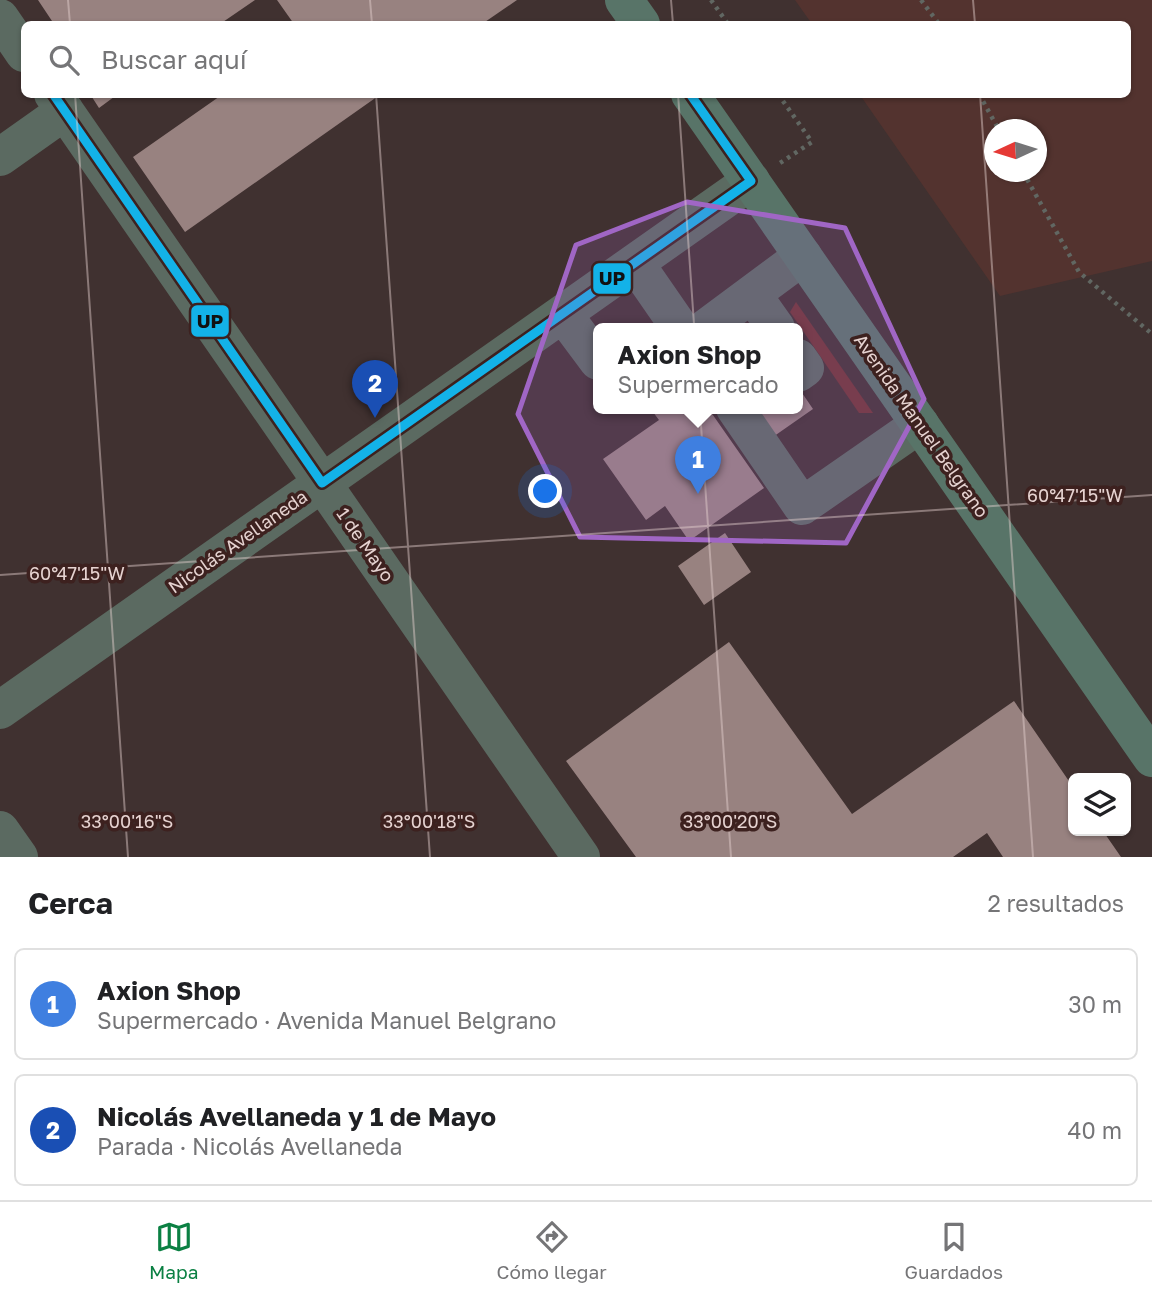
<!DOCTYPE html>
<html lang="es">
<head>
<meta charset="utf-8">
<style>
  body { margin:0; font-family:"Golos Text",sans-serif; background:#f6f6f6; color:#202124 }
  .controls { position:absolute; right:21px; bottom:21px; display:grid; overflow:hidden; border-radius:10px; box-shadow:0 2px 5px #0004 }
  .controls button { width:63px; height:63px; display:grid; place-items:center; padding:0; border:0; border-bottom:2px solid #e0e0e0; background:#fff; color:#202124; font:35px sans-serif }
  .compass { position:absolute; left:984px; top:119px; width:63px; height:63px; border-radius:50%; background:#fff; box-shadow:0 2px 5px #0004; rotate:266deg }
  .you { position:absolute; left:546px; top:492px; width:24px; height:24px; margin:-18px; border:5px solid #fff; border-radius:50%; background:#1a73e8; box-shadow:0 0 0 10px #1a73e833 }
  .badge { display:grid; place-items:center; width:46px; height:46px; border-radius:50%; background:#0b8043; color:#fff; font-size:23px; font-weight:700 }
  .pin { position:absolute; translate:-50% -58px; filter:drop-shadow(0 2px 4px #0008) }
  .pin::after { content:''; position:absolute; top:37px; width:24px; height:21px; background:inherit; clip-path:polygon(0 0,100% 0,50% 100%) }
  .popup { position:absolute; left:593px; top:323px; width:210px; height:91px; box-sizing:border-box; display:grid; place-content:center; border-radius:10px; background:#fff; filter:drop-shadow(0 2px 5px #0005); font-size:23px; white-space:nowrap; color:#757577 }
  .popup b { font-size:26px; color:#202124 }
  .popup::after { content:''; position:absolute; left:50%; top:100%; margin-left:-14px; border:14px solid transparent; border-top-color:#fff }
  .list { margin:0; padding:0; list-style:none }
  h2 { display:flex; justify-content:space-between; align-items:center; height:91px; margin:0; padding:0 28px; font-size:30px }
  h2 small { font-size:23px; font-weight:400; color:#757577 }
  .list li { display:grid; grid-template-columns:46px 1fr auto; gap:21px; align-items:center; box-sizing:border-box; height:112px; margin:0 14px 14px; padding:0 14px; border:2px solid #e0e0e0; border-radius:10px }
  .list b { display:block; font-size:26px; white-space:nowrap }
  .list p { margin:0; font-size:23px; white-space:nowrap; color:#757577 }
  .list em { font-size:23px; font-style:normal; color:#757577 }
  .icon { flex:none; width:38px; height:38px; fill:none; stroke:currentColor; stroke-width:2; stroke-linecap:round; stroke-linejoin:round }
  .map { position:relative; flex:none; width:1152px; height:857px; overflow:hidden }
  .search { position:absolute; background:#fff; box-shadow:0 2px 5px #0004; left:21px; right:21px; top:21px; height:77px; display:flex; align-items:center; gap:18px; box-sizing:border-box; padding:0 24px; border-radius:10px; color:#757577; font-size:26px }
  .sheet { height:343px; background:#fff }
  nav { display:flex; justify-content:space-around; align-items:center; box-sizing:border-box; height:98px; border-top:2px solid #e0e0e0; background:#fff; font-size:19px; color:#757577 }
  nav a { display:grid; justify-items:center; gap:4px }
  nav .on { color:#0b8043 }
  .map>svg:first-child { display:block }
</style>
</head>
<body>
<div class="map">
<svg width="1152" height="857" viewBox="0 0 1152 857">
  <rect width="100%" height="100%" fill="#403130"/>
  <path fill="#53332f" fill-rule="evenodd" d="M795,0H1152V261L1000,296L860,95L1128,94V24H812ZM995,130H1036V172H995Z"/>
  <path fill="#6e3431" d="M796,302L873,413H859L790,312Z"/>
  <path fill="#988280" d="M38,0H255L220,24H54Z
    M277,0H517L482,24H294Z
    M90,94H118L99,108Z
    M223,94H381L185,232L133,157Z
    M798,387L813,409L770,439L748,408H798Z
    M650,408H708L764,488L689,541L665,506L646,520L603,459L659,420Z
    M725,533L751,572L704,605L678,566Z
    M729,642L852,814L1014,701L1073,787V831H1103L1121,857H1003L987,833L953,857H636L566,761Z"/>
  <g fill="none" stroke-linecap="round" stroke-linejoin="round">
    <path stroke="#616762" stroke-width="4.5" stroke-dasharray="3.5 5" stroke-linecap="butt" d="M711,0L728,24
      M921,0L939,24
      M778,94L812,142L780,163
      M979,94L999,130
      M1023,172L1079,272L1152,334"/>
    <path stroke="#5b6a61" stroke-width="38" d="M0,18L24,53
      M53,94L581,857
      M0,157L65,111
      M635,263L680,328
      M752,294L776,328
      M563,314L598,361
      M706,328L803,256
      M798,358L805,368L798,373
      M735,408L802,506L920,424
      M0,710L751,181
      M0,830L19,857"/>
    <path stroke="#587468" stroke-width="38" d="M624,0L641,24
      M690,94L1152,758"/>
    <g stroke="#3d211f" stroke-width="14">
      <path id="bus-1" d="M53,94L322,483L751,181L690,94"/>
    </g>
    <use href="#bus-1" stroke="#13b2e8" stroke-width="9"/>
  </g>
  <path fill="#a066c5" fill-opacity="0.2" stroke="#a066c5" stroke-width="5" stroke-linejoin="round" d="M687,202L845,228L924,399L846,543L580,537L518,414L576,245Z"/>
  <path fill="none" stroke="#e6d3d1" stroke-width="2" stroke-opacity="0.45" d="M68,0L70,24M370,0L372,24M671,0L673,24M973,0L975,24M75,94L128,857M376,94L430,857M678,94L731,857M980,94L1033,857M0,575L1152,495"/>
  <g text-anchor="middle" stroke-width="7" stroke-linejoin="round" paint-order="stroke">
    <g font-size="18" fill="#e6d3d1" stroke="#3d211f">
      <text transform="translate(921 426) rotate(55)" y="6">Avenida Manuel Belgrano</text>
      <text transform="translate(238 542) rotate(-35)" y="6">Nicolás Avellaneda</text>
      <text transform="translate(365 545) rotate(55)" y="6">1 de Mayo</text>
    </g>
  </g>
  <g font-size="18" text-anchor="middle" fill="#e6d3d1" stroke="#3d211f" stroke-width="7" stroke-linejoin="round" paint-order="stroke">
    <text x="1075" y="502">60°47'15"W</text>
    <text x="77" y="580">60°47'15"W</text>
    <text x="127" y="828">33°00'16"S</text>
    <text x="429" y="828">33°00'18"S</text>
    <text x="730" y="828">33°00'20"S</text>
  </g>
  <g stroke="#3d211f" stroke-width="2.5">
    <rect x="592" y="262" width="40" height="33" rx="7" fill="#13b2e8"/>
    <rect x="190" y="304" width="40" height="34" rx="7" fill="#13b2e8"/>
  </g>
  <g font-size="19" text-anchor="middle" font-weight="bold" fill="#111">
    <text x="612" y="285">UP</text>
    <text x="210" y="328">UP</text>
  </g>
</svg>
<div class="controls">
<button><svg class="icon" aria-label="layers" viewBox="0 0 24 24"><path d="M12 4l9 5-9 5-9-5zM3 14l9 5 9-5"/></svg></button>
</div>
<svg class="compass" viewBox="-18 -18 36 36"><path d="M0-13l5 13h-10z" fill="#e53935"/><path d="M0 13l5-13h-10z" fill="#757577"/></svg>
<div class="you"></div>
<div class="pin badge" style="left:698px;top:494px;background:#3f7fe0">1</div>
<div class="popup"><b>Axion Shop</b>Supermercado</div>
<div class="pin badge" style="left:375px;top:418px;background:#1a4fb4">2</div>
<div class="search"><svg class="icon" aria-label="search" viewBox="0 0 24 24"><circle cx="10" cy="10" r="6"/><path d="M15 15l6 6"/></svg>Buscar aquí</div>
</div>
<section class="sheet">
<h2>Cerca<small>2 resultados</small></h2>
<ul class="list">
<li><span class="badge" style="background:#3f7fe0">1</span><div><b>Axion Shop</b><p>Supermercado · Avenida Manuel Belgrano</p></div><em>30 m</em></li>
<li><span class="badge" style="background:#1a4fb4">2</span><div><b>Nicolás Avellaneda y 1 de Mayo</b><p>Parada · Nicolás Avellaneda</p></div><em>40 m</em></li>
</ul>
</section>
<nav>
<a class="on"><svg class="icon" aria-label="map" viewBox="0 0 24 24"><path d="M3 6l6-2 6 2 6-2v14l-6 2-6-2-6 2zM9 4v14M15 6v14"/></svg>Mapa</a>
<a><svg class="icon" aria-label="directions" viewBox="0 0 24 24"><path d="M12 3l9 9-9 9-9-9zM9 14v-3h6M13 9l2 2-2 2"/></svg>Cómo llegar</a>
<a><svg class="icon" aria-label="saved" viewBox="0 0 24 24"><path d="M7 4h10v16l-5-4-5 4z"/></svg>Guardados</a>
</nav>
</body>
</html>
